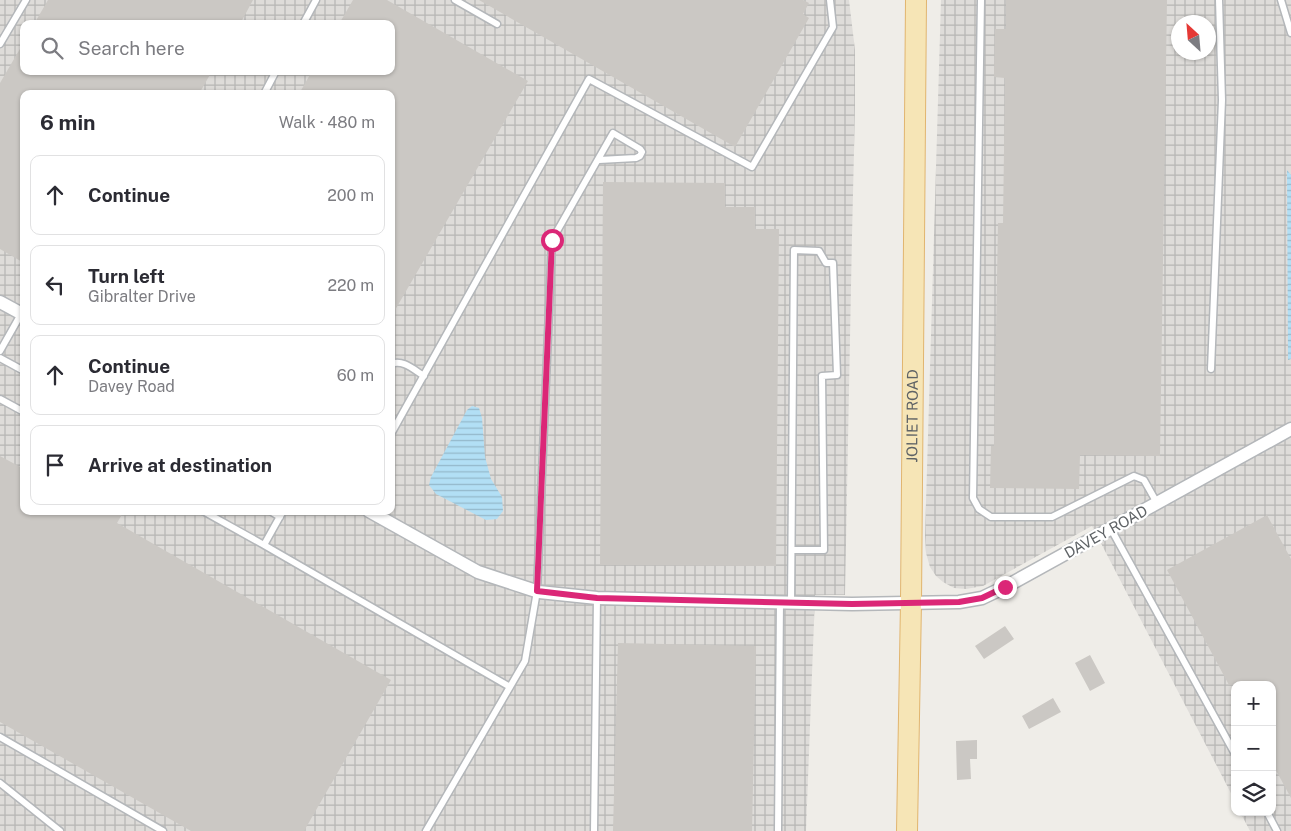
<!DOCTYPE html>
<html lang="en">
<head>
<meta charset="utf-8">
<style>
  body { margin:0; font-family:"Public Sans",sans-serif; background:#f7f7f7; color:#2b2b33 }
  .controls { position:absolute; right:15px; bottom:15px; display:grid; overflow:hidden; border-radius:10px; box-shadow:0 1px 4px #0004 }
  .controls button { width:45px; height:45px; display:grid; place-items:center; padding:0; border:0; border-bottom:1px solid #e1e1e2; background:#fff; color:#2b2b33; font:25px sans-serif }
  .compass { position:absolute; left:1171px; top:15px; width:45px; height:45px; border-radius:50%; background:#fff; box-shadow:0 1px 4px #0004; rotate:334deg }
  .stop { position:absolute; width:15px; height:15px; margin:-11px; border:4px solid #db2777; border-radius:50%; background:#fff }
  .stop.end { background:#db2777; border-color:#fff; box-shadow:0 1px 5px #0008 }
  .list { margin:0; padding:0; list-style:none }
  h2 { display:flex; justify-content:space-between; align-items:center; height:65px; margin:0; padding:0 20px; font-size:21px }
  h2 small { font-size:16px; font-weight:400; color:#7c7c81 }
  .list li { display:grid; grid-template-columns:32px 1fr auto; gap:15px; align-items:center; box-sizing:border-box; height:80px; margin:0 10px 10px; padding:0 10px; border:1px solid #e1e1e2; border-radius:10px }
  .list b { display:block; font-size:19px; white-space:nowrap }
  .list p { margin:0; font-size:16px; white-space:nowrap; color:#7c7c81 }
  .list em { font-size:16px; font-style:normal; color:#7c7c81 }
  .icon { flex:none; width:28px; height:28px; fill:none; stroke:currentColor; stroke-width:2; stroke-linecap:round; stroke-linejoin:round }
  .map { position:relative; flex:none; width:1291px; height:831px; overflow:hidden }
  .search { position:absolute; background:#fff; box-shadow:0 1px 4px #0004; left:20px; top:20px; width:375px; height:55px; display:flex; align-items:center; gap:12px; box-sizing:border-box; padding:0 18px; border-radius:10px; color:#7c7c81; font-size:19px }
  .panel { position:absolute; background:#fff; box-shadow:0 1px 4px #0004; left:20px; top:90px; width:375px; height:425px; border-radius:10px }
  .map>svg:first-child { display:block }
</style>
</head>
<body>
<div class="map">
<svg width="1291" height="831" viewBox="0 0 1291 831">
  <defs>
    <pattern id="industrial-grid" width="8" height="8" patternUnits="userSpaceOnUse" patternTransform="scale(1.25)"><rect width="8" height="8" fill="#dedcd9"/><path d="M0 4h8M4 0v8" fill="none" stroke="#b7b6b4"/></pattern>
    <pattern id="water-rules" width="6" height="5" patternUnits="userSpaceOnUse" patternTransform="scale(1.25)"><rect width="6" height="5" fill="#b2dff5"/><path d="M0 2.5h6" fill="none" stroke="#94b8ca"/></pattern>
  </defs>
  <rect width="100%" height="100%" fill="#efede8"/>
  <path fill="url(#industrial-grid)" fill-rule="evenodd" d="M0,0H849L855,50V108L852,236L845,595H815L806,831H0ZM24,24H391V71H24ZM24,94H391V511H24Z
    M941,0H1291V831H1250L1240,812H1272V685H1235V801L1092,526L983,586L966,589L954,588L943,582L936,576L930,567L926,553L925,536ZM1178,22H1208V52H1178Z"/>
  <path fill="url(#water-rules)" d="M1287,170L1291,175V359L1288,360Z
    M472,406L479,408L482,418L485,457L491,479L502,497L503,511L497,519L486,520L436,494L429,485L431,477L467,410Z"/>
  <path fill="#cbc8c4" d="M48,0H253L240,24H34Z
    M353,0H387L528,81L391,317V94H299L312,71H391V24H339Z
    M479,0H803L809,3L803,14L809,18L735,147Z
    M1006,0H1167L1160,456L1080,455L1079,489L990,488L991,446H994L998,223H1003L1005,78L994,77L995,29H1006Z
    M24,42V71H212L199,94H24V263L0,249V83Z
    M603,182L725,183V207H755V229H779L776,566L600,565Z
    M0,456L24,469V511H124L117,523L391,680L304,831H191L0,722Z
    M1267,515L1291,559V798L1272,763V685H1229L1167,570Z
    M1005,626L1014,639L984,659L975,646Z
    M618,643L756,646L752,831H613Z
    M1090,655L1105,683L1090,691L1075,663Z
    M1053,698L1061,712L1029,729L1022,716Z
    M977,740V759H970L971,779L957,780L956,741Z"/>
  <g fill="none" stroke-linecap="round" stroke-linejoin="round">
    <g stroke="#b4b7ba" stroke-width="9">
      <path id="service" d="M455,0L497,24
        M981,0L973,498L979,509L991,517H1052L1134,476L1144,480L1157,503
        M1281,0L1291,33
        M303,24L316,0
        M0,44L26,0
        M264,94L276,71
        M0,351L21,314
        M0,358L24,371
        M391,364C403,359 414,370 424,376
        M1211,369L1222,100L1219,0
        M0,399L24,412
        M391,434L589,79L752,167L833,27L830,0
        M203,511L264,545L283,511
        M270,511L280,517
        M1111,529L1235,754
        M264,545L510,687
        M791,602L794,250L819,251L826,263H833L837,375L822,376L824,550H792
        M0,737L163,831
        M0,783L60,831
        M1267,812L1277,831
        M426,831L525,661L537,591L552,240L613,133L640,149L642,152L640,156L636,158L599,160
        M594,831L597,598
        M778,831L780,602"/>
    </g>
    <g stroke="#b4b7ba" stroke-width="15">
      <path id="minor" d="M0,302L24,315
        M369,511L478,572L539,592L597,598L852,604L959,602L982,598L1005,587L1291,429"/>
    </g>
    <g stroke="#e1b56f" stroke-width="22">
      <g id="primary">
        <path id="s1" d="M907,831L911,602L916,0"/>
      </g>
    </g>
    <use href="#service" stroke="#fff" stroke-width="6"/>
    <use href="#minor" stroke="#fff" stroke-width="12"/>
    <use href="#primary" stroke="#f6e5b6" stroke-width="20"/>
  </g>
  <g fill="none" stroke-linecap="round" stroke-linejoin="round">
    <path stroke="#db2777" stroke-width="6" d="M552,240L537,591L597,598L852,604L959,602L982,598L1005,587"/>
  </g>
  <g text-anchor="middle" stroke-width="4.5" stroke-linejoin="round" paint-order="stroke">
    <g font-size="15" fill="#5f6366" stroke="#fff">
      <text dy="5" stroke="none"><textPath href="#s1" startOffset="415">JOLIET ROAD</textPath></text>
      <text transform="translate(1106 532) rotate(-29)" y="5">DAVEY ROAD</text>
    </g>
  </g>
</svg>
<div class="controls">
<button>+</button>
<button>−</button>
<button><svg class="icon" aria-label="layers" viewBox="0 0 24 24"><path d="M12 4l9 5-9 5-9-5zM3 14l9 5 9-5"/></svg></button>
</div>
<svg class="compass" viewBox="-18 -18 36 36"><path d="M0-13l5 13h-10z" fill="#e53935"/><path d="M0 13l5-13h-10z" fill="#7c7c81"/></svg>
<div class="stop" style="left:552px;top:240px"></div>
<div class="stop end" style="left:1005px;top:587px"></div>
<div class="search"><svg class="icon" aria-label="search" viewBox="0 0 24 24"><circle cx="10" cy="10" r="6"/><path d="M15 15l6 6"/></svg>Search here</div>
<section class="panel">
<h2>6 min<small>Walk · 480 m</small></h2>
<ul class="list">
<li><svg class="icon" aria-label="ahead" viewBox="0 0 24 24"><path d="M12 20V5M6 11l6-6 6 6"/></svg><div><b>Continue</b></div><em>200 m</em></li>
<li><svg class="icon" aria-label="left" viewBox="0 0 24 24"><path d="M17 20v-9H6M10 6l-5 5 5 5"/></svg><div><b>Turn left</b><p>Gibralter Drive</p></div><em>220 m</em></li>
<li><svg class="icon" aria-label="ahead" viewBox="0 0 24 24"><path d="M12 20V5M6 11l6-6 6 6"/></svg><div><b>Continue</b><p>Davey Road</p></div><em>60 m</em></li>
<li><svg class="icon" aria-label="arrive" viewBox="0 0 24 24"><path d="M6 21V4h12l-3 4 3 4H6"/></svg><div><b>Arrive at destination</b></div></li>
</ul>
</section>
</div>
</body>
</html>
